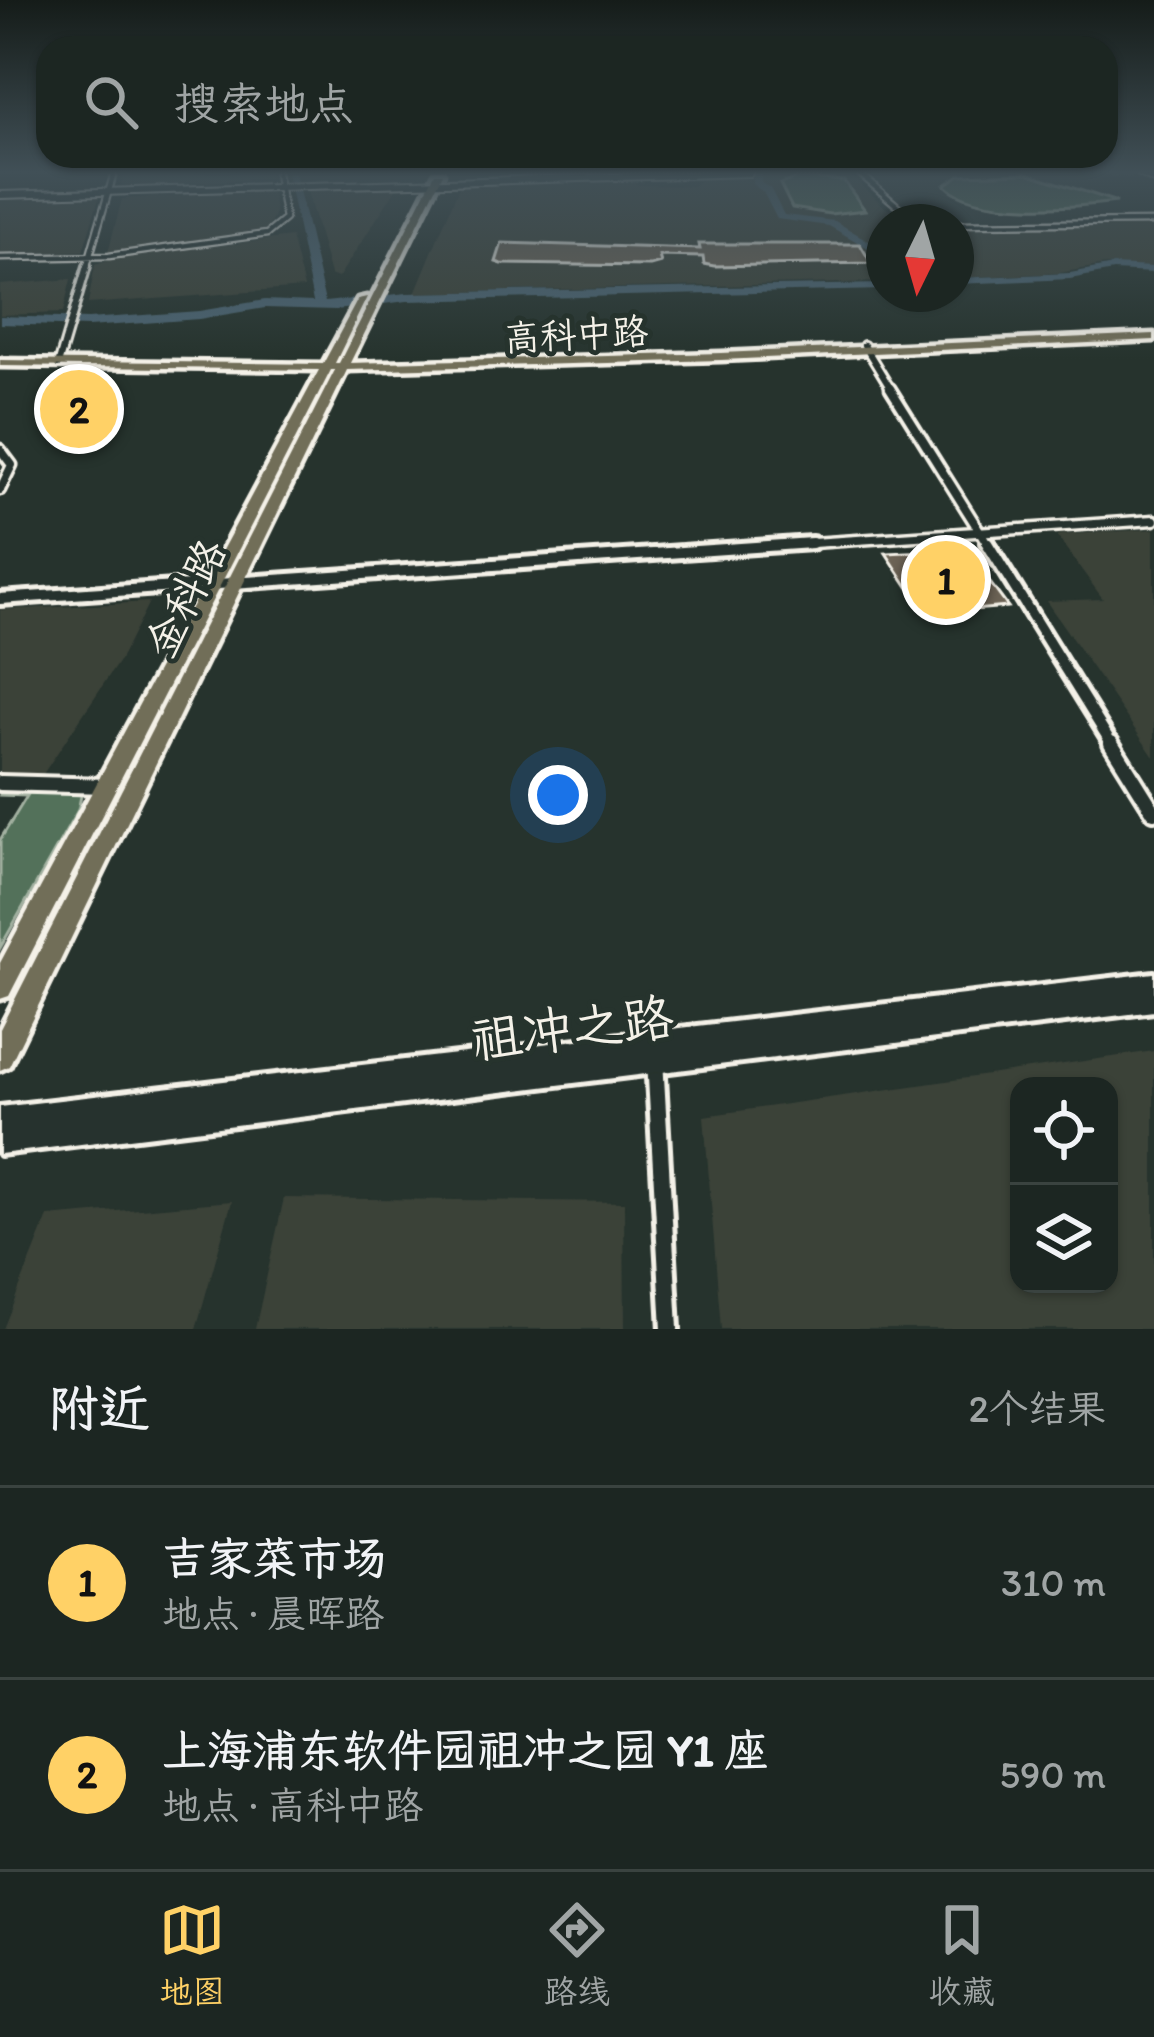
<!DOCTYPE html>
<html lang="zh">
<head>
<meta charset="utf-8">
<style>
  body { margin:0; font-family:Itim,"LXGW WenKai TC",sans-serif; background:#29322f; color:#f1f3f6 }
  .controls { position:absolute; right:36px; bottom:36px; display:grid; overflow:hidden; border-radius:24px; box-shadow:0 3px 9px #0004 }
  .controls button { width:108px; height:108px; display:grid; place-items:center; padding:0; border:0; border-bottom:3px solid #3a4340; background:#1c2622; color:#f1f3f6; font:60px sans-serif }
  .compass { position:absolute; left:866px; top:204px; width:108px; height:108px; border-radius:50%; background:#1c2622; box-shadow:0 3px 9px #0004; rotate:185deg }
  .you { position:absolute; left:558px; top:795px; width:42px; height:42px; margin:-30px; border:9px solid #fff; border-radius:50%; background:#1a73e8; box-shadow:0 0 0 18px #1a73e833 }
  .badge { display:grid; place-items:center; width:78px; height:78px; border-radius:50%; background:#ffd166; color:#111; font-size:39px; font-weight:700 }
  .pin { position:absolute; translate:-50% -50%; border:6px solid #fff; box-shadow:0 3px 12px #0006 }
  .list { margin:0; padding:0; list-style:none }
  h2 { display:flex; justify-content:space-between; align-items:center; height:156px; margin:0; padding:0 48px; font-size:51px }
  h2 small { font-size:39px; font-weight:400; color:#a0a5a5 }
  .list li { display:grid; grid-template-columns:78px 1fr auto; gap:36px; align-items:center; box-sizing:border-box; height:192px; padding:0 48px; border-top:3px solid #3a4340 }
  .list b { display:block; font-size:45px; white-space:nowrap }
  .list p { margin:0; font-size:39px; white-space:nowrap; color:#a0a5a5 }
  .list em { font-size:39px; font-style:normal; color:#a0a5a5 }
  .icon { flex:none; width:66px; height:66px; fill:none; stroke:currentColor; stroke-width:2; stroke-linecap:round; stroke-linejoin:round }
  .map { position:relative; flex:none; width:1154px; height:1329px; overflow:hidden }
  .search { position:absolute; background:#1c2622; box-shadow:0 3px 9px #0004; left:36px; right:36px; top:36px; height:132px; display:flex; align-items:center; gap:30px; box-sizing:border-box; padding:0 42px; border-radius:36px; color:#a0a5a5; font-size:45px }
  .sheet { height:540px; background:#1c2622 }
  nav { display:flex; justify-content:space-around; align-items:center; box-sizing:border-box; height:168px; border-top:3px solid #3a4340; background:#1c2622; font-size:33px; color:#a0a5a5 }
  nav a { display:grid; justify-items:center; gap:6px }
  nav .on { color:#ffd166 }
  .map>svg:first-child { display:block }
</style>
</head>
<body>
<div class="map">
<svg width="1154" height="1329" viewBox="0 0 1154 1329">
  <rect width="100%" height="100%" fill="#26332d"/>
  <filter id="ink" filterUnits="userSpaceOnUse"><feTurbulence type="fractalNoise" baseFrequency=".00833" numOctaves="2"/><feDisplacementMap in="SourceGraphic" scale="24" xChannelSelector="R" yChannelSelector="G"/><feConvolveMatrix kernelMatrix="1 2 1 2 8 2 1 2 1" color-interpolation-filters="sRGB"/></filter>
  <g filter="url(#ink)">
    <path fill="#3b4239" fill-rule="evenodd" d="M124,173H269L270,178L131,187L121,184Z
      M832,173L852,176L886,208L927,222H884V282L415,293L462,180L628,179L639,185L693,186L704,177Z
      M398,186L338,278L330,275L306,187Z
      M272,188L275,213L268,229L108,252L122,199Z
      M100,195L83,251L0,254V197Z
      M1154,225V267L1105,265L1059,273L956,278V227Z
      M291,237L304,288L88,304L95,265L116,258Z
      M71,279L63,313L0,315V285Z
      M1154,529V757L1046,601L1103,599L1056,535Z
      M149,602L121,658L43,774L0,773V610Z
      M1154,1051V1329H721L704,1116ZM1019,1086H1109V1284H1019Z
      M284,1198L624,1202L625,1329H255Z
      M232,1201L196,1329H3L48,1217Z"/>
    <path fill="#52715a" stroke="#a3b1a1" stroke-width="3" d="M1027,173L1117,202C1075,207 976,216 945,185L960,175Z
      M799,177L844,181L865,210L830,214L792,208L780,184Z
      M7,783L82,791L78,810L0,948V840L27,796L0,795Z"/>
    <g fill="none" stroke-linecap="round" stroke-linejoin="round">
      <path stroke="#4b6470" stroke-width="6" d="M1112,173L1154,175"/>
      <path fill="#4b6470" fill-rule="evenodd" d="M287,173H295L325,302L407,293L884,284V290L407,301L336,310L265,308L199,319L88,327L0,324V316L88,319L199,311L265,300L313,302Z
        M754,173H762L761,183L770,188L784,215L835,221L884,250V257L829,226L777,219L763,192L752,184Z
        M1113,265L1154,267V273L1113,271L1070,279L956,284V278L1070,273Z"/>
    </g>
    <path fill="#6c6455" stroke="#f4f1e8" stroke-width="3" d="M502,243L700,249L699,244H860L871,263L714,266L704,264L703,257L659,256L661,263L650,266L502,264L496,262Z
      M101,395L122,396L103,414L122,415L111,427L60,424L71,415L44,413L56,403L91,404Z
      M965,549L1008,607L926,614L886,553Z"/>
    <g fill="none" stroke-linecap="round" stroke-linejoin="round">
      <g stroke="#f4f1e8" stroke-width="9">
        <path id="minor-far5" d="M859,173L900,208L943,222
          M956,224L1154,222
          M0,258L109,256L267,234L285,219L277,173
          M86,269L114,173"/>
      </g>
      <g stroke="#f4f1e8" stroke-width="12">
        <path id="minor-far4" d="M864,345L892,391
          M58,365L87,266"/>
      </g>
      <g stroke="#f4f1e8" stroke-width="15">
        <path id="minor-far3" d="M890,388L989,546
          M0,449L12,465L0,490
          M768,546L1154,520"/>
      </g>
      <g stroke="#f4f1e8" stroke-width="20">
        <path id="minor-far2" d="M987,543L1113,746
          M0,599L812,543"/>
      </g>
      <g stroke="#f4f1e8" stroke-width="22">
        <path id="minor-far1" d="M1111,743L1154,812
          M0,783L107,786"/>
      </g>
      <g stroke="#f4f1e8" stroke-width="26">
        <path id="minor" d="M655,1059L670,1329"/>
      </g>
      <g stroke="#f4f1e8" stroke-width="10">
        <path id="tertiary" d="M1140,173L1154,180
          M0,195L749,173"/>
      </g>
      <g stroke="#f4f1e8" stroke-width="10">
        <path id="secondary" d="M1154,973V1011L0,1154V1107Z"/>
      </g>
      <g stroke="#f4f1e8" stroke-width="9">
        <path id="primary" d="M435,173H443L350,363L721,353L1154,334V340L721,360L347,370L9,1066L0,1070V1029L335,370H331L9,996L0,999V963L319,370L0,366V360L323,364L358,299L367,297L335,363H339Z"/>
      </g>
      <use href="#minor-far5" stroke="#26332d" stroke-width="4.5"/>
      <use href="#minor-far4" stroke="#26332d" stroke-width="6"/>
      <use href="#minor-far3" stroke="#26332d" stroke-width="8"/>
      <use href="#minor-far2" stroke="#26332d" stroke-width="10"/>
      <use href="#minor-far1" stroke="#26332d" stroke-width="14"/>
      <use href="#minor" stroke="#26332d" stroke-width="16"/>
      <use href="#tertiary" stroke="#26332d" stroke-width="6"/>
      <use href="#secondary" fill="#26332d" fill-rule="evenodd"/>
      <use href="#primary" fill="#716e59" fill-rule="evenodd"/>
    </g>
  </g>
  <linearGradient id="sky" x2="0" y2="1"><stop stop-color="#151c19"/><stop offset="0.48" stop-color="#415057"/><stop offset="1" stop-color="#415057" stop-opacity="0"/></linearGradient>
  <rect width="1154" height="359" fill="url(#sky)"/>
  <g text-anchor="middle" stroke-width="10" stroke-linejoin="round" paint-order="stroke">
    <g font-size="36" fill="#f4f1e8" stroke="#26332d">
      <text transform="translate(576 334) rotate(-3)" y="13">高科中路</text>
    </g>
    <g font-size="42" fill="#f4f1e8" stroke="#26332d">
      <text transform="translate(185 598) rotate(-63)" y="15">金科路</text>
    </g>
    <g font-size="51" fill="#f4f1e8" stroke="#26332d">
      <text transform="translate(572 1028) rotate(-7)" y="18">祖冲之路</text>
    </g>
  </g>
</svg>
<div class="controls">
<button><svg class="icon" aria-label="locate" viewBox="0 0 24 24"><circle cx="12" cy="12" r="6"/><path d="M12 2v4M12 18v4M2 12h4M18 12h4"/></svg></button>
<button><svg class="icon" aria-label="layers" viewBox="0 0 24 24"><path d="M12 4l9 5-9 5-9-5zM3 14l9 5 9-5"/></svg></button>
</div>
<svg class="compass" viewBox="-18 -18 36 36"><path d="M0-13l5 13h-10z" fill="#e53935"/><path d="M0 13l5-13h-10z" fill="#a0a5a5"/></svg>
<div class="you"></div>
<div class="pin badge" style="left:946px;top:580px">1</div>
<div class="pin badge" style="left:79px;top:409px">2</div>
<div class="search"><svg class="icon" aria-label="search" viewBox="0 0 24 24"><circle cx="10" cy="10" r="6"/><path d="M15 15l6 6"/></svg>搜索地点</div>
</div>
<section class="sheet">
<h2>附近<small>2个结果</small></h2>
<ul class="list">
<li><span class="badge">1</span><div><b>吉家菜市场</b><p>地点 · 晨晖路</p></div><em>310 m</em></li>
<li><span class="badge">2</span><div><b>上海浦东软件园祖冲之园 Y1 座</b><p>地点 · 高科中路</p></div><em>590 m</em></li>
</ul>
</section>
<nav>
<a class="on"><svg class="icon" aria-label="map" viewBox="0 0 24 24"><path d="M3 6l6-2 6 2 6-2v14l-6 2-6-2-6 2zM9 4v14M15 6v14"/></svg>地图</a>
<a><svg class="icon" aria-label="directions" viewBox="0 0 24 24"><path d="M12 3l9 9-9 9-9-9zM9 14v-3h6M13 9l2 2-2 2"/></svg>路线</a>
<a><svg class="icon" aria-label="saved" viewBox="0 0 24 24"><path d="M7 4h10v16l-5-4-5 4z"/></svg>收藏</a>
</nav>
</body>
</html>
